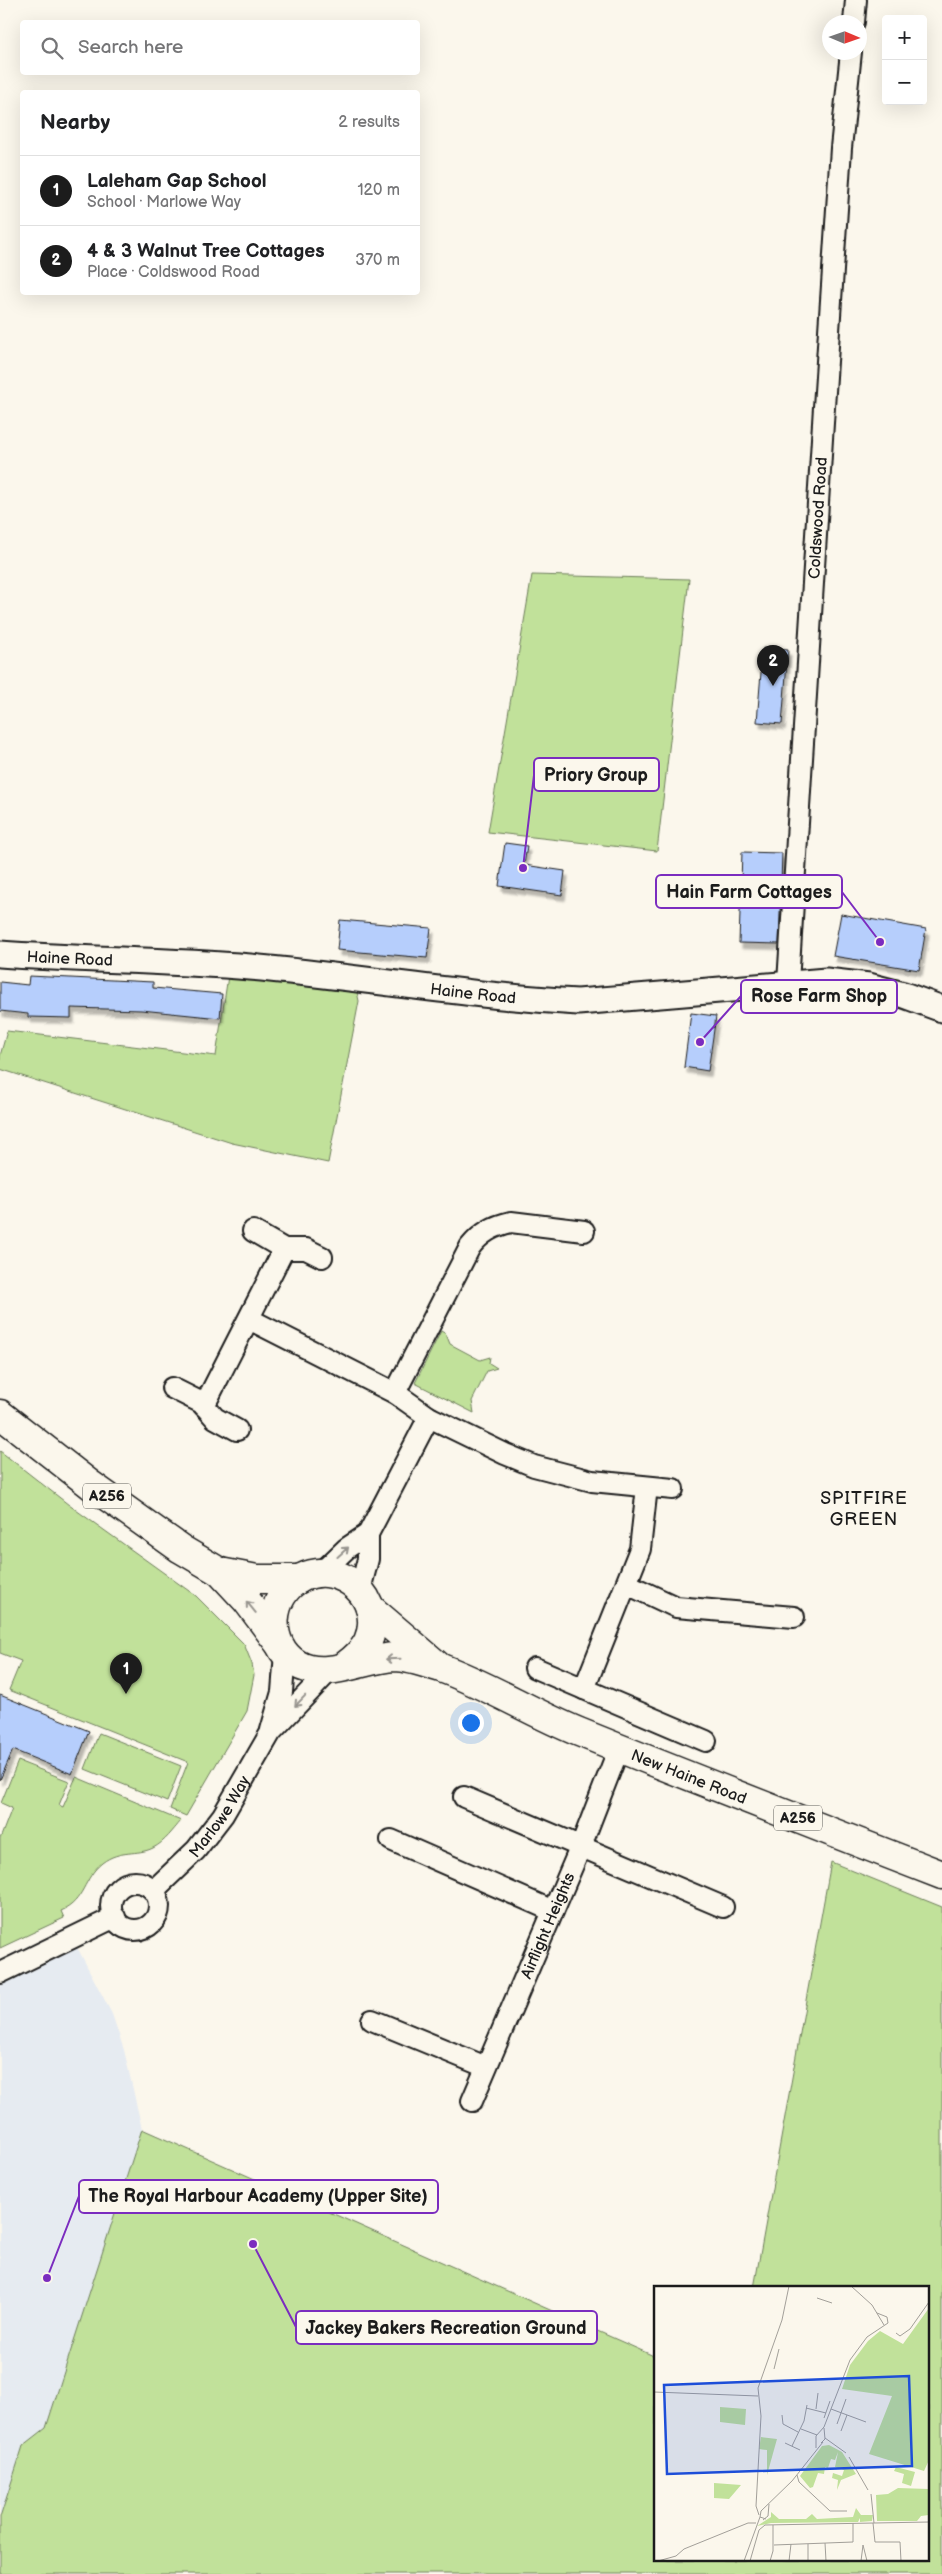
<!DOCTYPE html>
<html lang="en">
<head>
<meta charset="utf-8">
<style>
  body { margin:0; font-family:"Balsamiq Sans",sans-serif; background:#f2f2f2; color:#202124 }
  .controls { position:absolute; right:15px; top:15px; display:grid; overflow:hidden; border-radius:5px; box-shadow:0 5px 20px #0002 }
  .controls button { width:45px; height:45px; display:grid; place-items:center; padding:0; border:0; border-bottom:1px solid #e0e0e0; background:#fff; color:#202124; font:25px sans-serif }
  .compass { position:absolute; left:822px; top:15px; width:45px; height:45px; border-radius:50%; background:#fff; box-shadow:0 5px 20px #0002; rotate:92deg }
  .you { position:absolute; left:470px; top:1722px; width:18px; height:18px; margin:-12px; border:4px solid #fff; border-radius:50%; background:#1a73e8; box-shadow:0 0 0 8px #1a73e833 }
  .badge { display:grid; place-items:center; width:32px; height:32px; border-radius:50%; background:#1c1c1c; color:#fff; font-size:16px; font-weight:700 }
  .pin { position:absolute; translate:-50% -41px; filter:drop-shadow(0 1px 2px #0008) }
  .pin::after { content:''; position:absolute; top:26px; width:18px; height:15px; background:inherit; clip-path:polygon(0 0,100% 0,50% 100%) }
  .list { margin:0; padding:0; list-style:none }
  h2 { display:flex; justify-content:space-between; align-items:center; height:65px; margin:0; padding:0 20px; font-size:21px }
  h2 small { font-size:16px; font-weight:400; color:#757577 }
  .list li { display:grid; grid-template-columns:32px 1fr auto; gap:15px; align-items:center; box-sizing:border-box; height:70px; padding:0 20px; border-top:1px solid #e0e0e0 }
  .list b { display:block; font-size:19px; white-space:nowrap }
  .list p { margin:0; font-size:16px; white-space:nowrap; color:#757577 }
  .list em { font-size:16px; font-style:normal; color:#757577 }
  .icon { flex:none; width:28px; height:28px; fill:none; stroke:currentColor; stroke-width:2; stroke-linecap:round; stroke-linejoin:round }
  .map { position:relative; flex:none; width:942px; height:2574px; overflow:hidden }
  .search { position:absolute; background:#fff; box-shadow:0 5px 20px #0002; left:20px; top:20px; width:400px; height:55px; display:flex; align-items:center; gap:12px; box-sizing:border-box; padding:0 18px; border-radius:5px; color:#757577; font-size:19px }
  .panel { position:absolute; background:#fff; box-shadow:0 5px 20px #0002; left:20px; top:90px; width:400px; height:205px; border-radius:5px }
  .map>svg:first-child { display:block }
</style>
</head>
<body>
<div class="map">
<svg width="942" height="2574" viewBox="0 0 942 2574">
  <defs>
    <filter id="shadow"><feDropShadow dx="3" dy="5.5" stdDeviation="1" flood-color="#0004"/></filter>
  </defs>
  <rect width="100%" height="100%" fill="#fbf7ec"/>
  <filter id="ink" filterUnits="userSpaceOnUse"><feTurbulence type="fractalNoise" baseFrequency=".02" numOctaves="2"/><feDisplacementMap in="SourceGraphic" scale="10" xChannelSelector="R" yChannelSelector="G"/><feConvolveMatrix kernelMatrix="1 2 1 2 8 2 1 2 1" color-interpolation-filters="sRGB"/></filter>
  <g filter="url(#ink)">
    <path fill="#e6ebf1" d="M77,1947L112,2014L124,2050L142,2129L46,2428L23,2446L0,2518V1983Z"/>
    <path fill="#c1e19a" stroke="#6e7e5b" d="M532,575L689,579L657,851L488,832Z
      M228,976L356,987L359,1001L328,1163L232,1143L0,1069V1056L7,1031L216,1056Z
      M441,1331L446,1334L450,1344L480,1360L490,1357L489,1363L497,1368L487,1371L472,1401L474,1413L415,1383Z
      M0,1451L69,1505L196,1596L244,1644L252,1664L254,1675L247,1711L186,1816L170,1809L188,1762L9,1690L21,1661L0,1653Z
      M99,1733L181,1766L167,1802L85,1769Z
      M18,1761L69,1781L59,1805L63,1807L76,1777L181,1821C173,1830 165,1842 153,1848C137,1856 120,1849 102,1863C83,1878 85,1901 61,1911L64,1918L0,1948V1839L12,1808L1,1803Z
      M831,1862L942,1907V2574H0V2518L23,2446L46,2428L142,2129L656,2357V2560H928V2288H754Z"/>
    <path fill="#b6cefc" stroke="#1c1c1c" filter="url(#shadow)" d="M763,648L788,650L782,724L757,722Z
      M505,843L527,846L524,865L565,871L562,895L499,886Z
      M742,852L782,853L779,944L739,943Z
      M841,914L926,929L919,970L833,956Z
      M340,920L431,928L427,958L337,950Z
      M29,976L153,982V988L222,994L220,1018L141,1010L71,1008V1018L28,1017V1014L0,1011V982L28,985Z
      M691,1013L716,1016L708,1071L684,1067Z
      M0,1695L89,1731L72,1774L13,1750L0,1780Z"/>
    <g fill="none" stroke-linecap="round" stroke-linejoin="round">
      <g stroke="#1c1c1c" stroke-width="24">
        <g id="minor">
          <path d="M854,22L856,0"/>
          <path id="s1" d="M788,983L824,407L841,148L851,52"/>
          <path d="M253,1231L284,1249H306L322,1257"/>
          <path d="M249,1319L395,1393L429,1417L505,1454L534,1466L592,1481L673,1489"/>
          <path d="M172,1388L202,1403L215,1418L237,1430"/>
          <path d="M395,1393L470,1247C481,1233 493,1226 511,1222L584,1231"/>
          <path d="M204,1406L284,1249"/>
          <path d="M321,1573L347,1548L368,1534L429,1417"/>
          <path d="M627,1584L676,1607L794,1617"/>
          <path d="M360,1590L368,1559V1534"/>
          <path d="M535,1668L706,1741"/>
          <path d="M584,1689L640,1549L647,1487"/>
          <path d="M271,1730L282,1692L285,1653"/>
          <path d="M464,1797L723,1907"/>
          <path d="M391,1840L553,1911"/>
          <circle cx="135" cy="1906" r="24"/>
          <path id="s2" d="M154,1890L196,1850L223,1815L271,1732L330,1670"/>
          <path d="M0,1973L115,1917"/>
          <path d="M372,2020L486,2067"/>
          <path id="s3" d="M472,2101L581,1846L619,1748"/>
        </g>
      </g>
      <g stroke="#1c1c1c" stroke-width="29">
        <g id="tertiary">
          <path id="s4" d="M0,954C83,960 167,960 250,967C359,977 468,996 578,1002L826,981L869,986L904,995L942,1009"/>
        </g>
      </g>
      <g stroke="#1c1c1c" stroke-width="31">
        <g id="primary">
          <path d="M0,1414L91,1485L181,1549L220,1572L247,1601L277,1641"/>
          <path d="M220,1572L257,1579H299"/>
          <path d="M370,1608L437,1665"/>
          <path id="s5" d="M346,1665C354,1659 363,1652 368,1641C386,1600 341,1558 301,1578C268,1595 265,1644 297,1664C325,1681 364,1658 395,1657C408,1657 428,1664 441,1668C488,1685 532,1713 579,1732C700,1781 821,1828 942,1875"/>
        </g>
      </g>
      <use href="#minor" stroke="#fbf7ec" stroke-width="20"/>
      <use href="#tertiary" stroke="#fbf7ec" stroke-width="25"/>
      <use href="#primary" stroke="#fbf7ec" stroke-width="28"/>
    </g>
    <defs><path id="oneway-shaft" d="M-6 0H5M1.5-3L5.5 0L1.5 3" fill="none" stroke-width="1.6" stroke-linecap="round" stroke-linejoin="round" transform="scale(1.25)"/></defs>
    <g stroke="#97948e">
      <use href="#oneway-shaft" transform="translate(343 1552) rotate(-42)"/>
      <use href="#oneway-shaft" transform="translate(251 1607) rotate(-129)"/>
      <use href="#oneway-shaft" transform="translate(393 1659) rotate(178)"/>
      <use href="#oneway-shaft" transform="translate(300 1701) rotate(134)"/>
    </g>
  </g>
  <g text-anchor="middle" stroke-width="5" stroke-linejoin="round" paint-order="stroke">
    <g fill="#fbf7ec" stroke="#5f5e5a" stroke-width="1">
      <rect x="83" y="1483.5" width="48" height="25" rx="4"/>
      <rect x="774" y="1805.5" width="48" height="25" rx="4"/>
    </g>
    <g font-size="15" font-weight="bold" fill="#1c1c1c">
      <text x="107" y="1501">A256</text>
      <text x="798" y="1823">A256</text>
    </g>
    <g font-size="16" fill="#1c1c1c" stroke="#fbf7ec">
      <text dy="6" stroke="none"><textPath href="#s1" startOffset="466">Coldswood Road</textPath></text>
      <text dy="6" stroke="none"><textPath href="#s4" startOffset="70">Haine Road</textPath></text>
      <text dy="6" stroke="none"><textPath href="#s4" startOffset="475">Haine Road</textPath></text>
      <text dy="6" stroke="none"><textPath href="#s5" startOffset="674">New Haine Road</textPath></text>
      <text dy="6" stroke="none"><textPath href="#s2" startOffset="99">Marlowe Way</textPath></text>
      <text dy="6" stroke="none"><textPath href="#s3" startOffset="191">Airflight Heights</textPath></text>
    </g>
    <g font-size="18" letter-spacing="1" fill="#1c1c1c" stroke="#fbf7ec">
      <text x="864" y="1504">SPITFIRE<tspan x="864" dy="21">GREEN</tspan></text>
    </g>
  </g>
  <g transform="translate(654 2286)">
    <rect width="275" height="275" fill="#fbf7ec"/>
    <path d="M275,22V174L270,185L215,168L238,110L188,103L196,79L214,55L226,45L249,58ZM66,121L92,123L91,139L66,136ZM107,151L123,153L113,189V164L105,163ZM175,159L188,166L202,188L187,194L183,204L184,194L178,192L179,187L188,190L190,184L181,181L184,166L181,174L177,173L174,182L171,181L170,188L164,187L159,201L156,202L146,190L168,160ZM242,181L261,186L257,200L248,197L250,188L240,185ZM60,197L87,199L75,213L60,212ZM244,202L275,203V229L267,230L263,235H223L222,209L234,208ZM202,222L207,229H219L218,235L206,236V232L204,236L117,237V233V237L103,240L117,231V226L125,233H152L158,228L163,233L199,231Z" fill="#c1e19a"/>
    <path fill="none" stroke="#a29f99" stroke-width="1" d="M197,0L218,19L230,39M163,12L178,17M242,47L246,50L256,43L275,16M120,83L125,63M0,106L104,110M152,122L172,127M162,123L164,107M177,123L212,136M128,129L129,138L144,146M170,132L176,115M183,138L192,113M147,143L163,149M187,145L193,129M171,152L192,167M131,157L146,164M167,157L171,153L170,142M138,160L150,135L153,119M162,162V150L170,141L196,74L213,51L234,37L233,31L223,27M195,171L214,204M143,189L145,196L176,225H193M217,208L220,237M105,229L102,220L107,130L104,102L128,34L135,0M112,233L106,231L107,225L138,195L169,156M109,234L114,230L115,218M219,237L221,256H246L247,275M171,257L172,275M154,258V275M120,259L199,256V237M4,275L22,270L30,263L94,237H102M90,275L106,231M96,275L105,244L111,239L275,236M116,275L119,265V239M135,275L137,258M207,275L209,259L213,275"/>
    <path fill="#1d4ed8" fill-opacity="0.15" stroke="#1d4ed8" stroke-width="2.5" d="M255,90L258,180L13,188L10,99Z"/>
    <rect width="275" height="275" fill="none" stroke="#1c1c1c" stroke-width="2.5"/>
  </g>
  <path fill="none" stroke="#7b2cbf" stroke-width="2" d="M523 868L534 775M880 942L842 892M700 1042L741 996M47 2278L79 2196M253 2244L296 2327"/>
  <g fill="#7b2cbf" stroke="#fbf7ec" stroke-width="2">
    <circle cx="523" cy="868" r="5"/>
    <circle cx="880" cy="942" r="5"/>
    <circle cx="700" cy="1042" r="5"/>
    <circle cx="47" cy="2278" r="5"/>
    <circle cx="253" cy="2244" r="5"/>
  </g>
  <g fill="#fbf7ec" stroke="#7b2cbf" stroke-width="2">
    <rect x="534" y="758" width="125" height="33" rx="5"/>
    <rect x="656" y="875" width="186" height="33" rx="5"/>
    <rect x="741" y="980" width="156" height="33" rx="5"/>
    <rect x="79" y="2180" width="359" height="33" rx="5"/>
    <rect x="296" y="2311" width="301" height="33" rx="5"/>
  </g>
  <g font-size="18" text-anchor="middle" font-weight="bold" fill="#1c1c1c">
    <text x="596" y="781">Priory Group</text>
    <text x="749" y="898">Hain Farm Cottages</text>
    <text x="819" y="1002">Rose Farm Shop</text>
    <text x="258" y="2202">The Royal Harbour Academy (Upper Site)</text>
    <text x="446" y="2334">Jackey Bakers Recreation Ground</text>
  </g>
</svg>
<div class="controls">
<button>+</button>
<button>−</button>
</div>
<svg class="compass" viewBox="-18 -18 36 36"><path d="M0-13l5 13h-10z" fill="#e53935"/><path d="M0 13l5-13h-10z" fill="#757577"/></svg>
<div class="you"></div>
<div class="pin badge" style="left:126px;top:1694px">1</div>
<div class="pin badge" style="left:773px;top:686px">2</div>
<div class="search"><svg class="icon" aria-label="search" viewBox="0 0 24 24"><circle cx="10" cy="10" r="6"/><path d="M15 15l6 6"/></svg>Search here</div>
<section class="panel">
<h2>Nearby<small>2 results</small></h2>
<ul class="list">
<li><span class="badge">1</span><div><b>Laleham Gap School</b><p>School · Marlowe Way</p></div><em>120 m</em></li>
<li><span class="badge">2</span><div><b>4 &amp; 3 Walnut Tree Cottages</b><p>Place · Coldswood Road</p></div><em>370 m</em></li>
</ul>
</section>
</div>
</body>
</html>
